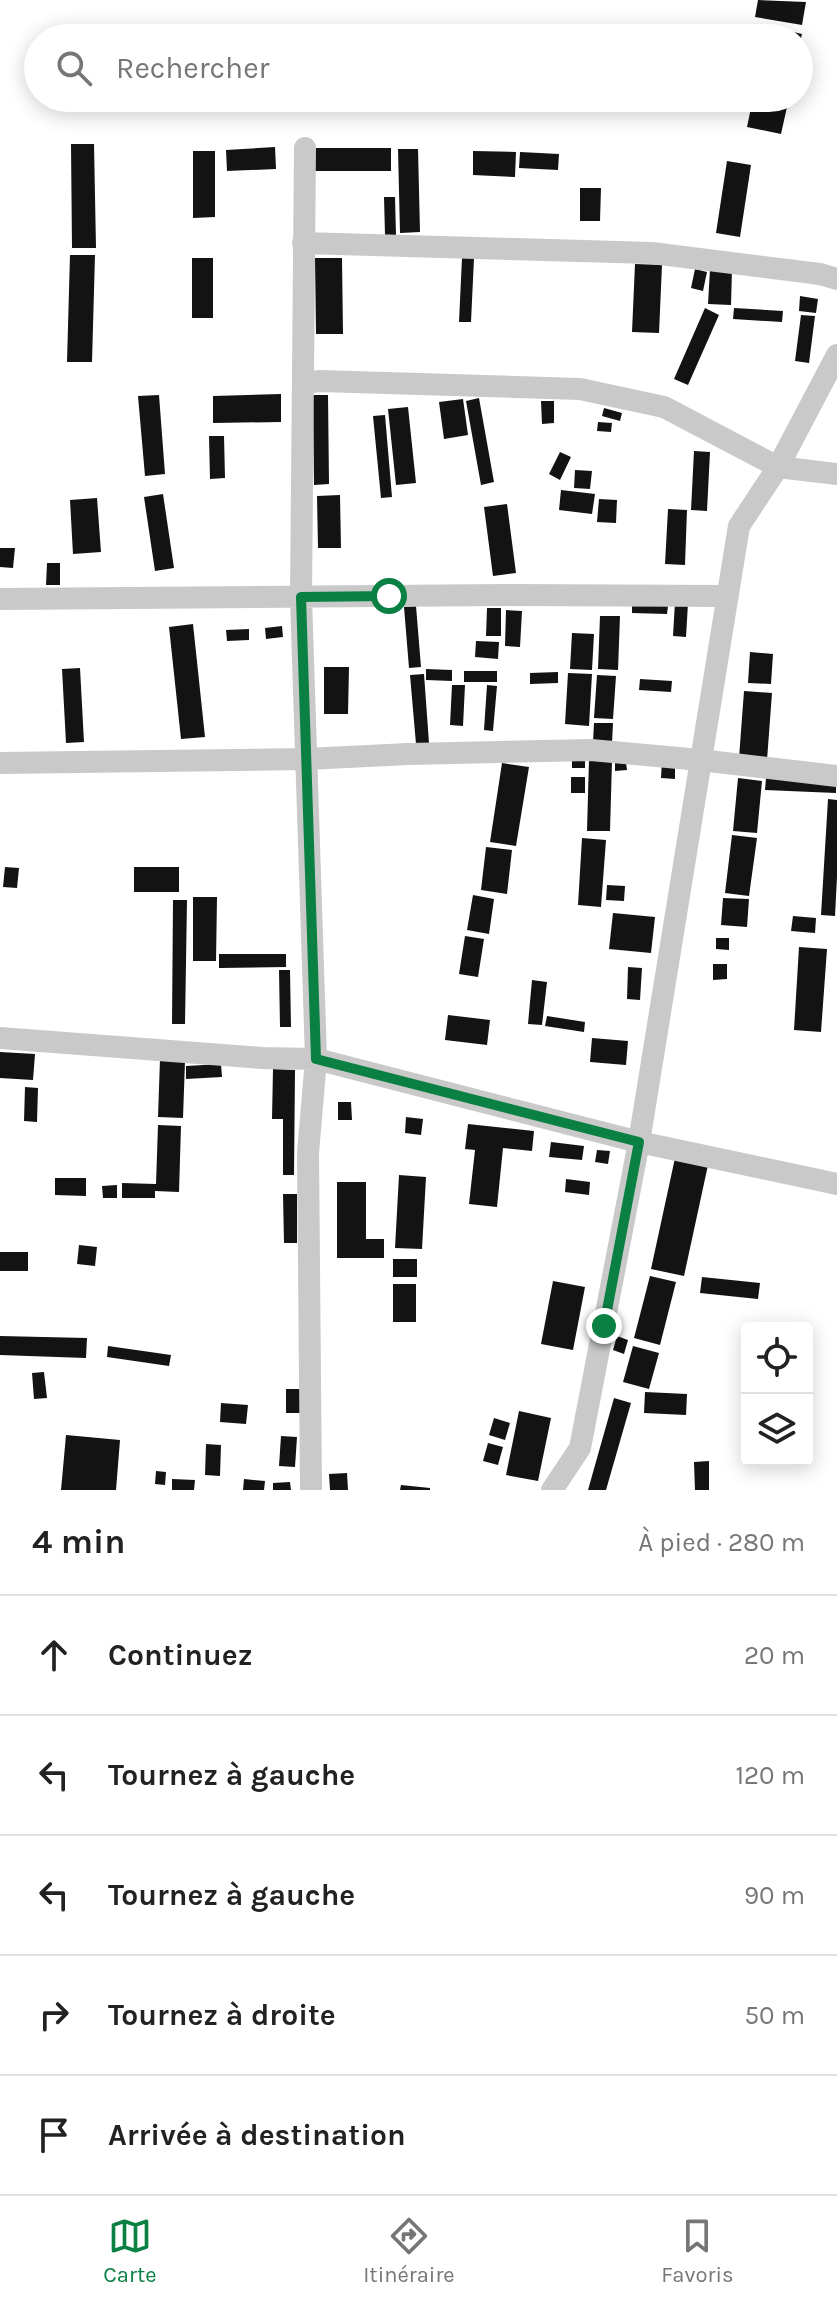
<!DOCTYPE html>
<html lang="fr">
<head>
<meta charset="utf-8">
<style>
  body { margin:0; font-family:Karla,sans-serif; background:#f6f6f6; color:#222 }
  .controls { position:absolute; right:24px; bottom:24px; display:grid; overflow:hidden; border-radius:8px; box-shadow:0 4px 20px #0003 }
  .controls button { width:72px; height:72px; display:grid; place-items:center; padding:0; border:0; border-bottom:2px solid #e0e0e0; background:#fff; color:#222; font:40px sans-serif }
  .stop { position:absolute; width:24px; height:24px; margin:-18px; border:6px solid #0b8043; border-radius:50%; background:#fff }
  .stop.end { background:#0b8043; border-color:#fff; box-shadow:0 2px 8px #0008 }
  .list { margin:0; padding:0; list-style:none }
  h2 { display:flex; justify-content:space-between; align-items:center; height:104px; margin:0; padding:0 32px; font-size:34px }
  h2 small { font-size:26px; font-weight:400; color:#767676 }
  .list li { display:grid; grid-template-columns:52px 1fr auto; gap:24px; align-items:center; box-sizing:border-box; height:120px; padding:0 32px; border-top:2px solid #e0e0e0 }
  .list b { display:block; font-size:30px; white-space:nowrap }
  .list em { font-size:26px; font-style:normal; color:#767676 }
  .icon { flex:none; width:44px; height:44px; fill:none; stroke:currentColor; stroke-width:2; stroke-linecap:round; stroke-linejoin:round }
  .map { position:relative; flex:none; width:837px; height:1490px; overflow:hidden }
  .search { position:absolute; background:#fff; box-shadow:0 4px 20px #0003; left:24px; right:24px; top:24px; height:88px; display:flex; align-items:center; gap:20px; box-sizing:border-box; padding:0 28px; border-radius:44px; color:#767676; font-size:30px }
  .sheet { height:704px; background:#fff }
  nav { display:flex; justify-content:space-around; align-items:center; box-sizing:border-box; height:112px; border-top:2px solid #e0e0e0; background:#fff; font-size:22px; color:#767676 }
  nav a { display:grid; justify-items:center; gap:4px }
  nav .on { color:#0b8043 }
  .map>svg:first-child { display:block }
</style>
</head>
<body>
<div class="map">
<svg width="837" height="1490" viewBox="0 0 837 1490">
  <rect width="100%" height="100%" fill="#fff"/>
  <path fill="#131313" d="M758,0L806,2L802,25L755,17Z
    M768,26L802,34L801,38H765Z
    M242,98H260L259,104H242Z
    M753,98H789L781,134L747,127Z
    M71,144H94L96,248H72Z
    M275,147L276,169L227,171L226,150Z
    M314,148H391V171H314Z
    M398,149H418L420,232L400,233Z
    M193,151H215V217L193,218Z
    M473,151L516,152L515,177L473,175Z
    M520,152L559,154L558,170L519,168Z
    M727,161L751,165L740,237L716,233Z
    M580,188H601L600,221H580Z
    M384,197H395L396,235H385Z
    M70,255H95L92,362H67Z
    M192,258H213V318H192Z
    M315,258H342L343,334H316Z
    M462,258H474L471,322H459Z
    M635,264L662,265L659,333L632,332Z
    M695,269L707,272L703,291L691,288Z
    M710,269H732L731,305L708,304Z
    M800,296L818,299L816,313L799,311Z
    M705,308L719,315L688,385L674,379Z
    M734,308L783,311L782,322L733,319Z
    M801,315L815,316L809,363L795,361Z
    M281,394V422L213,423V396Z
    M159,395L165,474L145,476L138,396Z
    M313,395H328L329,484L314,485Z
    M479,398L494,482L481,485L466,401Z
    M463,399L468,435L444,439L439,402Z
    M541,401H554V423L542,424Z
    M408,407L416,483L396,485L388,409Z
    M604,408L622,413L620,421L602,416Z
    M385,415L392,497L381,498L373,416Z
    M598,422L612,423L611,432L597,431Z
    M209,436H224L225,478L210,479Z
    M694,451L710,452L707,511L691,510Z
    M560,452L571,457L560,480L549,474Z
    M575,470L592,471L590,489L574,488Z
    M561,490L595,494L592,514L559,510Z
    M163,494L174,568L155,571L144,497Z
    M340,495L341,548H318L317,496Z
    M97,498L101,552L73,554L70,500Z
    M599,499L617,500L616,523L597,522Z
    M507,504L516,573L493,576L484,507Z
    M668,509L687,510L685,565L665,564Z
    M0,548H15L13,568L0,567Z
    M47,563H60V585H46Z
    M675,602L688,603L686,637L673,636Z
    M632,605L668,606L667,614L632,613Z
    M416,606L421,667L409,668L404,607Z
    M487,608H501V636H486Z
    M506,610L522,611L520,647L505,646Z
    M600,616H620L618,670L598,669Z
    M193,624L205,737L181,739L169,627Z
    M282,626L283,637L266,639L265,628Z
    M249,629V640L227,641L226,630Z
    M572,633L594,634L592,670L570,669Z
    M476,641L499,642L498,659L475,657Z
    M750,652L773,654L771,684L748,683Z
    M324,667H349L348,714H324Z
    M80,668L84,742L66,743L62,669Z
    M426,669L452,670V681L426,680Z
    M464,671H497V682H464Z
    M558,672V683L530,684V673Z
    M568,673L592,674L589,726L565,724Z
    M424,674L429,743L416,744L410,675Z
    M597,675L616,676L613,719L594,718Z
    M640,679L672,681L671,692L639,690Z
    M452,685H465L463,726L450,725Z
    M487,685L497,686L493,731L484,730Z
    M744,691L772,693L767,760L739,758Z
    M594,723H613L612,743L593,742Z
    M572,757H585V768H572Z
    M589,760L612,761L610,831H587Z
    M662,760L675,761V779L661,778Z
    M615,762H626L627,770L615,771Z
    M502,763L529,767L516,846L490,842Z
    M571,777H585V793H571Z
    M738,778L762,781L757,833L733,831Z
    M766,778L836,781V793L765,790Z
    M828,799L837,800V877L835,916L821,915Z
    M732,835L757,838L749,896L725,893Z
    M582,838L606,840L601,907L578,905Z
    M486,847L512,850L507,894L481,890Z
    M5,867L19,868L17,888L3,887Z
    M134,867H179V892H134Z
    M607,885L625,886L624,901L606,900Z
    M473,895L494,899L489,934L467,930Z
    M193,897H217L216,961H193Z
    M723,898L749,899L747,927L721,925Z
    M173,900H187L185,1024H172Z
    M613,913L655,917L651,953L609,949Z
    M793,916L816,918L815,933L791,931Z
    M465,936L484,939L478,977L459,974Z
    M716,938H729V950L716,949Z
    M799,947L827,949L821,1032L794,1030Z
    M219,954H286V967L219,968Z
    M713,964H727V979L713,980Z
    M628,967L642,968L640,1000L627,999Z
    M279,970H290L291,1027H280Z
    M532,980L547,982L542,1025L528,1024Z
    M448,1015L490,1020L487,1045L445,1040Z
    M547,1016L585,1022L584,1032L545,1026Z
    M592,1038L628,1041L626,1065L590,1062Z
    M0,1052L35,1054L33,1080L0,1078Z
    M160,1059L185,1061L183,1118L158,1117Z
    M221,1064L222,1077L186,1079V1066Z
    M273,1069L295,1070L294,1175H283V1119H272Z
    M25,1087L38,1088L37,1122L24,1121Z
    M338,1102H351L352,1120H338Z
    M406,1117L423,1119L421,1135L405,1133Z
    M468,1124L534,1131L532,1151L503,1148L497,1207L469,1204L475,1150L465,1149Z
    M158,1125L181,1126L179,1192L155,1191V1198H122V1183L156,1184Z
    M551,1142L584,1146L582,1160L549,1157Z
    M597,1150L610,1151L608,1164L595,1162Z
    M675,1158L708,1165L684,1276L651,1269Z
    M399,1175L426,1177L422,1249L395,1248Z
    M55,1178H86V1196L55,1195Z
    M566,1179L590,1182L589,1195L565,1192Z
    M337,1182H366V1239H384V1258H337Z
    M117,1185V1198H103L102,1186Z
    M283,1194H297V1243H284Z
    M79,1245L97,1247L95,1266L77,1264Z
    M0,1252H28V1271H0Z
    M393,1259H417V1277H393Z
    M650,1276L676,1282L660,1345L634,1338Z
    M702,1277L760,1283L758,1299L700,1293Z
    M553,1281L585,1287L573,1350L541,1344Z
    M393,1284H416V1322H393Z
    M0,1336L87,1338L86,1358L0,1355Z
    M617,1336L628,1340L624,1354L613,1350Z
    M108,1346L171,1355L169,1366L107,1357Z
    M633,1346L659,1353L649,1389L623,1382Z
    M44,1372L47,1398L34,1399L32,1373Z
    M286,1389H302V1413H286Z
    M645,1392L687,1394L686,1415L644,1413Z
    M614,1398L631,1403L606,1490H588Z
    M221,1403L248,1405L246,1424L220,1422Z
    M519,1411L551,1418L538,1481L506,1475Z
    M494,1418L510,1423L505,1440L489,1435Z
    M66,1435L120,1440L116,1490H61Z
    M281,1436L297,1437L295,1467L279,1466Z
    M488,1443L503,1447L498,1465L483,1461Z
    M206,1444L221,1445L220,1476L205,1475Z
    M709,1461V1490H695L694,1462Z
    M156,1471L166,1472L165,1485L155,1484Z
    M347,1473L348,1490H330L329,1474Z
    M172,1479L195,1480L194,1490H172Z
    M244,1479L265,1481L264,1490H243Z
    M290,1482L291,1490H273V1483Z
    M401,1485L430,1488V1490H400Z"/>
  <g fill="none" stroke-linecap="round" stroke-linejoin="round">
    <path stroke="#c9c9c9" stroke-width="22" d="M305,148L301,597L316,1059L308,1153L311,1490
      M303,243L652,253L820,274L837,279
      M303,383L320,381L580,389L664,407L778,467L837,474
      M0,599L507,595L727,596
      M0,763L306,759L408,754L591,750L700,760L837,776
      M0,1038L262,1058L316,1059L639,1142L837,1184
      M552,1490L580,1448L639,1142L739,526L778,467L837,355"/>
  </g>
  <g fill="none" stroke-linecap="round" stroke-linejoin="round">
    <path stroke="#0b8043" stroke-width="10" d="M389,596L301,597L316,1059L639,1142L604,1326"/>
  </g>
</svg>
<div class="controls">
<button><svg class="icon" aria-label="locate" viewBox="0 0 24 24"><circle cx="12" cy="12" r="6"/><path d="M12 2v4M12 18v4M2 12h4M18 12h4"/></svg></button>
<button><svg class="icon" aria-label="layers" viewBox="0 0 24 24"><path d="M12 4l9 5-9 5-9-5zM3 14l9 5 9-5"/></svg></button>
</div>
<div class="stop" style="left:389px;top:596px"></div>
<div class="stop end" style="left:604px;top:1326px"></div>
<div class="search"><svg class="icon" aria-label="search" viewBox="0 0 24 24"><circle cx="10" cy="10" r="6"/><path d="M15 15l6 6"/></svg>Rechercher</div>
</div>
<section class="sheet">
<h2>4 min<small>À pied · 280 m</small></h2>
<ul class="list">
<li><svg class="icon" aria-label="ahead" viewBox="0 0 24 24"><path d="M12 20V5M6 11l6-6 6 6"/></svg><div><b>Continuez</b></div><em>20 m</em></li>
<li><svg class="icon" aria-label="left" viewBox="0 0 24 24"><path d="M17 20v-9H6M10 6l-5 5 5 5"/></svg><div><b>Tournez à gauche</b></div><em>120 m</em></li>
<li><svg class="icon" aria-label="left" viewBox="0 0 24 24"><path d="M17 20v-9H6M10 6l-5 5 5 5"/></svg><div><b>Tournez à gauche</b></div><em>90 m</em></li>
<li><svg class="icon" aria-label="right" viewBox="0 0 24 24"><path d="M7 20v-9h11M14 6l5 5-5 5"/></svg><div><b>Tournez à droite</b></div><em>50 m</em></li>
<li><svg class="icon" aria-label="arrive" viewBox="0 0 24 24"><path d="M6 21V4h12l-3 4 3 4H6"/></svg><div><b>Arrivée à destination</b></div></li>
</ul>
</section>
<nav>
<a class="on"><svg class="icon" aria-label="map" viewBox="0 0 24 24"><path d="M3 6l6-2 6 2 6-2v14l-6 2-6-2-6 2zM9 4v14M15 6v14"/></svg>Carte</a>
<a><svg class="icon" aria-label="directions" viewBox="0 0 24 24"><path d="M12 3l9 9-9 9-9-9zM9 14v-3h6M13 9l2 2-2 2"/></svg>Itinéraire</a>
<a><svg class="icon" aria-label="saved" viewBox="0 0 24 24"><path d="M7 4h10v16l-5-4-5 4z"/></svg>Favoris</a>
</nav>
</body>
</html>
